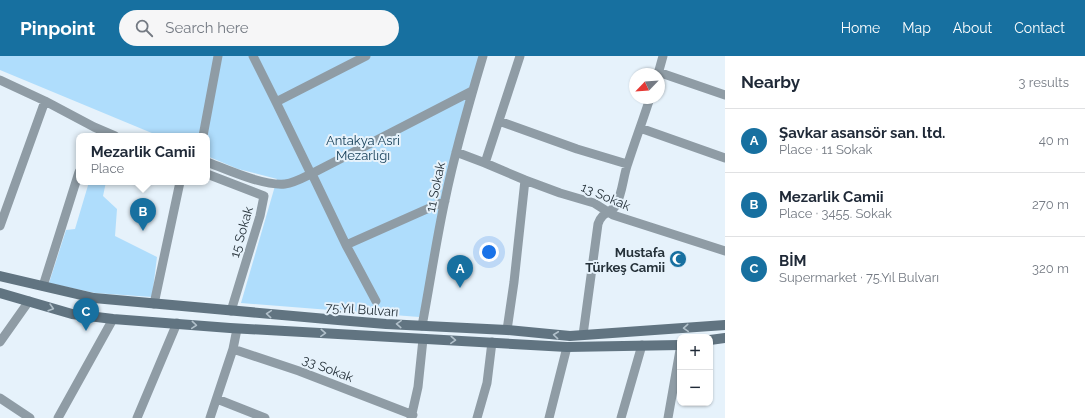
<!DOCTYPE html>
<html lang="en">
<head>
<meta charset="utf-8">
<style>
  body { margin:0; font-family:Raleway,sans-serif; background:#f6f6f7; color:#1f2937 }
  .controls { position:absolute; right:12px; bottom:12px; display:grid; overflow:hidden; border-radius:8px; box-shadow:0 1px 3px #0004 }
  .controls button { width:36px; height:36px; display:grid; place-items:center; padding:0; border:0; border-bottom:1px solid #e0e1e3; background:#fff; color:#1f2937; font:20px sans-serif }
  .compass { position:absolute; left:629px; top:12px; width:36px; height:36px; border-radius:50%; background:#fff; box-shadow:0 1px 3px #0004; rotate:245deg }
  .you { position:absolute; left:489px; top:196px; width:14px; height:14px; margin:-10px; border:3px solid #fff; border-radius:50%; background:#1a73e8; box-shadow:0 0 0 6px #1a73e833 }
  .badge { display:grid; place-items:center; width:26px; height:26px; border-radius:50%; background:#1770a0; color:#fff; font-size:13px; font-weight:700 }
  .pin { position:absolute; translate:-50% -33px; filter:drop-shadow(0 1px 2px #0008) }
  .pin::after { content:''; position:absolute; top:21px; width:14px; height:12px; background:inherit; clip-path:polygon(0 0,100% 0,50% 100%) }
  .popup { position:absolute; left:76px; top:77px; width:134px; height:52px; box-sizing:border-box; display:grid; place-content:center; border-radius:8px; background:#fff; filter:drop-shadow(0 1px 3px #0005); font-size:13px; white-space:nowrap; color:#747a83 }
  .popup b { font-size:15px; color:#1f2937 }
  .popup::after { content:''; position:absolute; left:50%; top:100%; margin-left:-8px; border:8px solid transparent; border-top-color:#fff }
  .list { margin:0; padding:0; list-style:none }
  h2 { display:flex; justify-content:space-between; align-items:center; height:52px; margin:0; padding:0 16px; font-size:17px }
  h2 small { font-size:13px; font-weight:400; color:#747a83 }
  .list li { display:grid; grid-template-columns:26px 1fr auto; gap:12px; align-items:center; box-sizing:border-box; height:64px; padding:0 16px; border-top:1px solid #e0e1e3 }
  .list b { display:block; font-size:15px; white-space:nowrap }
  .list p { margin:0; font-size:13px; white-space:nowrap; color:#747a83 }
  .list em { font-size:13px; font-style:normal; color:#747a83 }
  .icon { flex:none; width:22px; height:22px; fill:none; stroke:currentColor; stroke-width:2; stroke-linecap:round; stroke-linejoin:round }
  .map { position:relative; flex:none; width:725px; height:362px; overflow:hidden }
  header { display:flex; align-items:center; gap:24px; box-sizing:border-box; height:56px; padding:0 20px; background:#1770a0; color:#fff }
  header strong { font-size:19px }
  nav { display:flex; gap:22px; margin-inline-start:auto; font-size:14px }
  .search { width:280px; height:36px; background:#f6f6f7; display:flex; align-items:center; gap:10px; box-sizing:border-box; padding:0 14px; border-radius:22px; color:#747a83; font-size:15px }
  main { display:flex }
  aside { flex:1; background:#fff }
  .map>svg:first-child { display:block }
</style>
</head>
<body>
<header>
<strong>Pinpoint</strong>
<div class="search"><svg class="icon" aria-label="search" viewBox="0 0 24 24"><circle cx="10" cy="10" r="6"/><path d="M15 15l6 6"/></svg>Search here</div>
<nav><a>Home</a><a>Map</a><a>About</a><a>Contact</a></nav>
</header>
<main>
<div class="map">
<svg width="725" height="362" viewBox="0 0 725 362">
  <rect width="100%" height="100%" fill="#e6f2fb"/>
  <path fill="#afddfc" d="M0,0H484L478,17L421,255L419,261L241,247L277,123L238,113L207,100V80H159L0,14Z
    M89,126H106L103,140L117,153L115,180L157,201L152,241L95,237L49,227L66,174L75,173Z"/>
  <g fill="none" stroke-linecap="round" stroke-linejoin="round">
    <path stroke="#8f9ca5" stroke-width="9" d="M253,0L276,46L311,118H312L346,189L376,245
      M658,16L725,39
      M658,18L663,0
      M0,24L45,45L94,71L115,80
      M276,46L366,0
      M499,65L577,93L627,108
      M640,72L725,102
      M203,80L218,0
      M456,96L485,107L525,124L560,137L594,147L613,159L725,195
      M207,106C228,114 263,130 285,128C294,127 303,122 311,118L472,35
      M485,107L520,0
      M207,118L264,140L260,160L231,255
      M0,170L45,45
      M346,189L445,145
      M43,230L79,116
      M154,248L180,126
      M422,270C430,228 436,185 445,144C455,95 469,47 483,0
      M507,274L514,226L525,124
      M583,279L598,168C603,154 611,158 616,149C623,136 623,120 628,107C635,85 643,64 650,42
      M0,286L29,245
      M233,293L299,315L413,359
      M0,342L30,362
      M217,343L265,362
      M58,362L113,263
      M137,362L177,267
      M210,362L233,293L237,273
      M411,362L418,331L423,283
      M477,362L487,327L492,286
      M549,362L567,291
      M621,362L642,289
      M668,362L680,294"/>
    <path stroke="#617481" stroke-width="10" d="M0,220L94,242L338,264L386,268L507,274L570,280L725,269
      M0,237L72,258L113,263L230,272L567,291L680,289
      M710,284L725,282"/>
  </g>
  <defs><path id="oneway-chevron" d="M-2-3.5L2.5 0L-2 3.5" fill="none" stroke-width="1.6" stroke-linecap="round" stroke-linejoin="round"/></defs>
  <g stroke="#b1c0ca">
    <use href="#oneway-chevron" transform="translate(51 252) rotate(16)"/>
    <use href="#oneway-chevron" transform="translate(269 258) rotate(-175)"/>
    <use href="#oneway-chevron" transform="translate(399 268) rotate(-177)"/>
    <use href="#oneway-chevron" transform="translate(194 269) rotate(5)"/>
    <use href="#oneway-chevron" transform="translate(686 272) rotate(176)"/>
    <use href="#oneway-chevron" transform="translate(323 277) rotate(3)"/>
    <use href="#oneway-chevron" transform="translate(556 279) rotate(-174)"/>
    <use href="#oneway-chevron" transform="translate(453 284) rotate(3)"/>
  </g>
  <defs>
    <g id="mosque-disc" transform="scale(0.9)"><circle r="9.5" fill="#1770a0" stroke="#e6f2fb"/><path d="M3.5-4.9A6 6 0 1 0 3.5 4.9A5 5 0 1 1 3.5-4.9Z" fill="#fff"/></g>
  </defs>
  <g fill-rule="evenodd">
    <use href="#mosque-disc" x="678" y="203"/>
  </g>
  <g text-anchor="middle" stroke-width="4" stroke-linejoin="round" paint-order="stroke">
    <g font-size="13" fill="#19415a" stroke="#e6f2fb">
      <text x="363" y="89">Antakya Asri<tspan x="363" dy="15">Mezarlığı</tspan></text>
    </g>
    <g font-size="13" fill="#253139" stroke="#e6f2fb">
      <text transform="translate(435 131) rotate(-78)" y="5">11 Sokak</text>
      <text transform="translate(606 140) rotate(23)" y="5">13 Sokak</text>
      <text transform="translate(241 176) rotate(-74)" y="5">15 Sokak</text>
      <text transform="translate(362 253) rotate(4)" y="5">75.Yıl Bulvarı</text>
      <text transform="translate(328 312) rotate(21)" y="5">33 Sokak</text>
    </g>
    <g font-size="13" font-weight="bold" fill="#253139" stroke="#e6f2fb" text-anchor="end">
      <text x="665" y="201">Mustafa<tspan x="665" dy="15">Türkeş Camii</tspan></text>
    </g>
  </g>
</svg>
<div class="controls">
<button>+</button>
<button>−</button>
</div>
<svg class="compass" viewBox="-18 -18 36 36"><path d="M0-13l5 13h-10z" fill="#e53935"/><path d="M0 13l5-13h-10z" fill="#747a83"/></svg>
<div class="you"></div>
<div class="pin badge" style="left:460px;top:232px">A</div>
<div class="pin badge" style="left:143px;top:175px">B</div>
<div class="popup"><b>Mezarlik Camii</b>Place</div>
<div class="pin badge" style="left:86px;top:275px">C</div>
</div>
<aside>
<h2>Nearby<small>3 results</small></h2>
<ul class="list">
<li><span class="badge">A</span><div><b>Şavkar asansör san. ltd.</b><p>Place · 11 Sokak</p></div><em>40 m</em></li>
<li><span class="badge">B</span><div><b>Mezarlik Camii</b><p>Place · 3455. Sokak</p></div><em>270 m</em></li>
<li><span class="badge">C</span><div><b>BİM</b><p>Supermarket · 75.Yıl Bulvarı</p></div><em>320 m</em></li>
</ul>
</aside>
</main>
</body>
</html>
